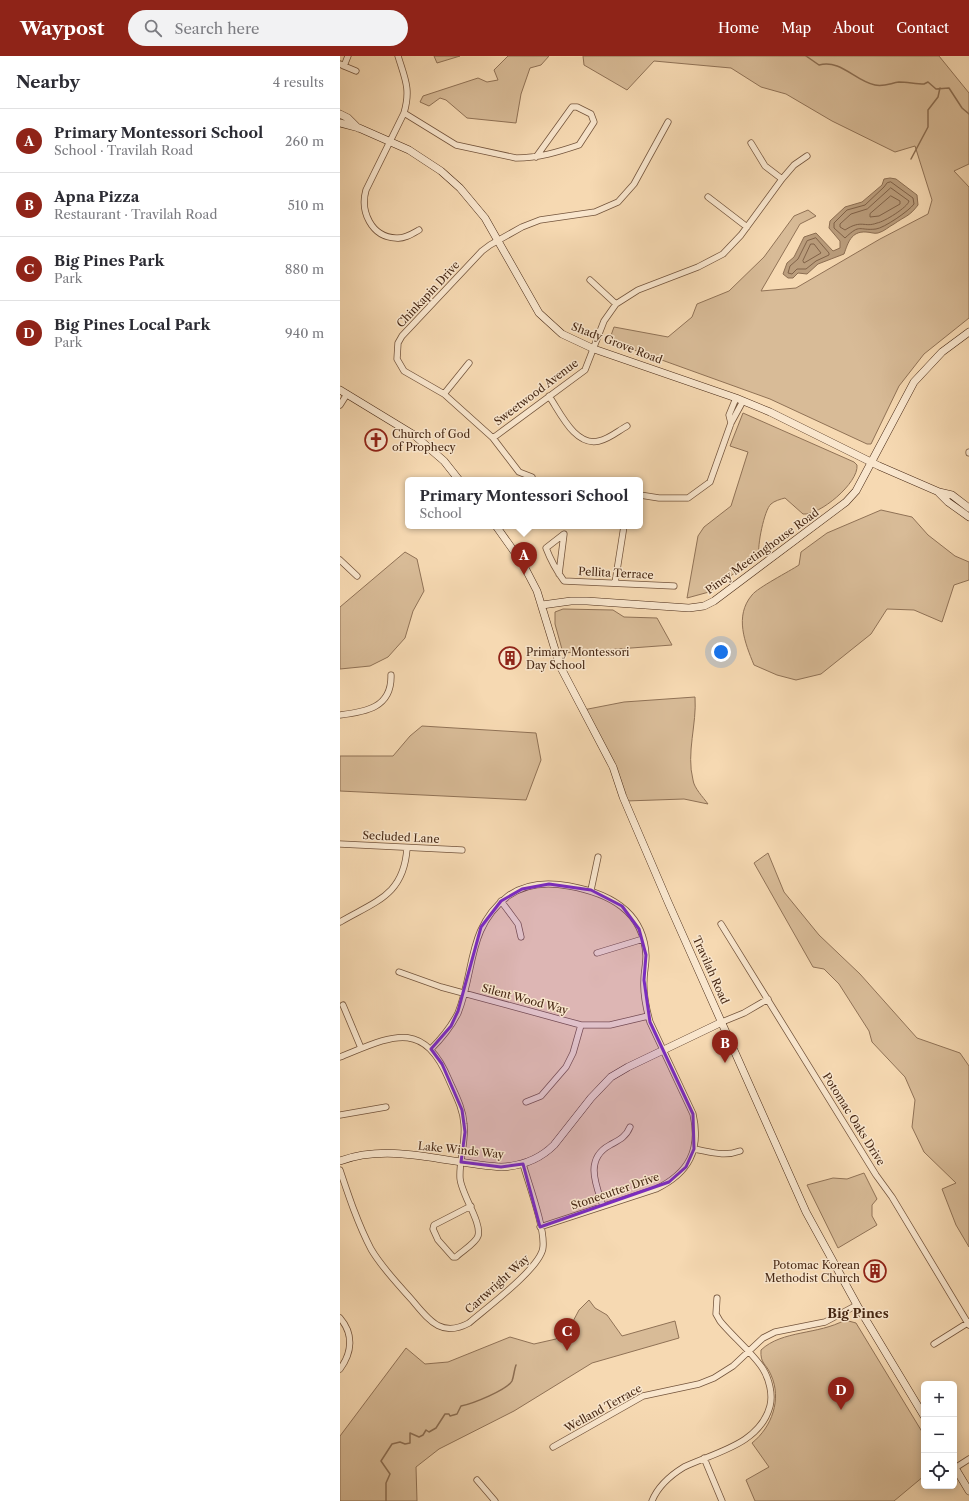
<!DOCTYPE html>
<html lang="en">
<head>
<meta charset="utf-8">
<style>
  body { margin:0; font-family:"Libre Caslon Text",serif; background:#f2f2f3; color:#2b2b33 }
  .controls { position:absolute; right:12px; bottom:12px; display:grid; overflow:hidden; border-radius:6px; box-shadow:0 2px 10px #0003 }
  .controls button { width:36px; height:36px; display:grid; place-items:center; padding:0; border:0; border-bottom:1px solid #e1e1e2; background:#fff; color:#2b2b33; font:20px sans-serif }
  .you { position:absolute; left:381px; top:596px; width:14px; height:14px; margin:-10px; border:3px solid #fff; border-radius:50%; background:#1a73e8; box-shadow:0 0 0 6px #1a73e833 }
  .badge { display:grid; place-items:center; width:26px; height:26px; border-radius:50%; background:#8f2418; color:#fff; font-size:13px; font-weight:700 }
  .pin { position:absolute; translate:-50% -33px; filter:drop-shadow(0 1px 2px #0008) }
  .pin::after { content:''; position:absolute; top:21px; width:14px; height:12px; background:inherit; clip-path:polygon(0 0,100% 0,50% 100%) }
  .popup { position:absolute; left:65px; top:421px; width:238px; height:52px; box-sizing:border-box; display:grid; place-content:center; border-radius:6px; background:#fff; filter:drop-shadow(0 1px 3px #0005); font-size:13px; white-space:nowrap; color:#7c7c81 }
  .popup b { font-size:15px; color:#2b2b33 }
  .popup::after { content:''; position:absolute; left:50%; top:100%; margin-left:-8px; border:8px solid transparent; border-top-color:#fff }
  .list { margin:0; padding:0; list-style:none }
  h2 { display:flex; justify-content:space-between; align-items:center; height:52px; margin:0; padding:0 16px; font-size:17px }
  h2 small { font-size:13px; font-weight:400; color:#7c7c81 }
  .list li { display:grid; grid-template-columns:26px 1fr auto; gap:12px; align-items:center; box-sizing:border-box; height:64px; padding:0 16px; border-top:1px solid #e1e1e2 }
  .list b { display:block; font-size:15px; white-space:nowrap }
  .list p { margin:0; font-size:13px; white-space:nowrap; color:#7c7c81 }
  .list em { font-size:13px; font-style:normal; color:#7c7c81 }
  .icon { flex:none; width:22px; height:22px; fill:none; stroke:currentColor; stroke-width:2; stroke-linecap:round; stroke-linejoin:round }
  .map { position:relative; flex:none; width:629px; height:1445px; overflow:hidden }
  header { display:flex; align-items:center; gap:24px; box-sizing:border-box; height:56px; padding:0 20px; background:#8f2418; color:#fff }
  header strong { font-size:19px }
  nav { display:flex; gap:22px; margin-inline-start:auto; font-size:14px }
  .search { width:280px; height:36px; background:#f2f2f3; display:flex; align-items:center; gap:10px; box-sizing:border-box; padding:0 14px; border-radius:22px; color:#7c7c81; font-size:15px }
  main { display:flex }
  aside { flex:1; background:#fff }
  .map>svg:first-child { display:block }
</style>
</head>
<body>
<header>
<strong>Waypost</strong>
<div class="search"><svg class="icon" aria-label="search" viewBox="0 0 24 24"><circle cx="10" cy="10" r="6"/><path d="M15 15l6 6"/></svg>Search here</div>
<nav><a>Home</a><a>Map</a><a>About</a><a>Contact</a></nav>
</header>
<main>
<aside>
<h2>Nearby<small>4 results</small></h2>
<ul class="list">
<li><span class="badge">A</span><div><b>Primary Montessori School</b><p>School · Travilah Road</p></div><em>260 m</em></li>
<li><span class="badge">B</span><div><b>Apna Pizza</b><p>Restaurant · Travilah Road</p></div><em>510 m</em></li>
<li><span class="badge">C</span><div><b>Big Pines Park</b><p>Park</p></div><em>880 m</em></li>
<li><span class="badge">D</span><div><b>Big Pines Local Park</b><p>Park</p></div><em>940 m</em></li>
</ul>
</aside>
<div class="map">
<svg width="629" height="1445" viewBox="0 0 629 1445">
  <rect width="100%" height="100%" fill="#f6d9b2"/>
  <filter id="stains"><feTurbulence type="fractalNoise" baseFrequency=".005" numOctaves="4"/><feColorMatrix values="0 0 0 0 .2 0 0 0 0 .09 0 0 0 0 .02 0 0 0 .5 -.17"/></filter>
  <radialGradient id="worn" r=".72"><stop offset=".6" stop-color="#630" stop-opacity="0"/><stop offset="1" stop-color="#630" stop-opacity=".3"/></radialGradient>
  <path fill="#d8bb97" stroke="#907256" d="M94,0H120L97,7Z
    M168,0H209L201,9L190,12L181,38L176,67L127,62L106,44L100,42L89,50L80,46L83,40L138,22L147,26L158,24L154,14Z
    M243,0H599L629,37V108L614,115L629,131V262L584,298L559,330L531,388H527L430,343L269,285L274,271L328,281L352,261L357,248L389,235L424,201L454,160L468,154L476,160L460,168L421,235L456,232L540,183L588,158L592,144L575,90L555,96L492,65L446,38L421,31L391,12L314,5L287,34L244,9Z
    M403,357L514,406L517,409C519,427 479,460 463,458L445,442C441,443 434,445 431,448C424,454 417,491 419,499L369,536L347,542L358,480L364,471L391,450L408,396L390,390Z
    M541,454L572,461L588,479L615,500L629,506V524L614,529L602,566L574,554L547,553L531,578L481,618L456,624L437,619L414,609C405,587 394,560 412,539C417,532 450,515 459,509L461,496L487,477Z
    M65,496L77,503L84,535L73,555L65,582L48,601L30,610L0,613V551Z
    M223,553L273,554L284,561L317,562L332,589L223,597L215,568V556Z
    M355,641C357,668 346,697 353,724C354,732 363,741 368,748L344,743L286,745L243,654L284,646Z
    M82,670L196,677L201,704L186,744L0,735V700H53L70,680Z
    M428,797L444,836L479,879L520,918L577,982L620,997L629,1010V1191L616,1169L602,1133L616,1127L584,1096L572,1071L575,1044L565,1021L532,986L529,975L499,928L484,913L473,911L414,807Z
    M524,1117L537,1143L532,1149V1160L537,1169L498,1192L467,1129L493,1122L507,1123Z
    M249,1244L255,1252L267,1259L282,1280L335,1265L339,1282L252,1307L174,1355L99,1393L76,1411L77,1445H0V1380L66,1292L85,1308L108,1306L170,1281L194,1288L216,1283L230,1271L239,1254Z
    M505,1264L516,1267L584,1379V1420L554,1445H415L406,1424L429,1411L412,1387C432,1371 442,1343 431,1319C426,1307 420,1308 421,1294C442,1274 478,1279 505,1264Z"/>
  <path fill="#ba9d7c" stroke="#8c6e52" d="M550,122L556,123L577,139L578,149C569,161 565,160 554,168C548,171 545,175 538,177C534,178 530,176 526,176C511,175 508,187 504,198L478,208L467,218L458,217L453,222H448L443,218L447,207L454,201L464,181L476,177L493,195L500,192V185L489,172L490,165L505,151L522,146L542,129L544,123Z"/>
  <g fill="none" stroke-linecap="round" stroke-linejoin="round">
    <path stroke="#806248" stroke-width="1" d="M551,126L573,142L574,148C569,155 544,172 536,173C518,175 521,167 505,182L494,172V167L507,154L525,149L544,131L547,127Z
      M551,132L569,145C568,151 544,166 537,167C524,172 522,163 505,174L500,171V168L511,158L527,153Z
      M551,140L560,145V148L539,160L530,161V158Z
      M476,182L489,197V199L476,205L466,213H457L452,218L448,217L450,210L458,203L467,185Z
      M471,188H474L481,197L464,207L463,205Z"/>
    <path stroke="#8c6e52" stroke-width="1.5" d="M466,0L479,9C501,3 515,25 535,29C544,31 551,27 559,26C567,26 576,28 584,28L588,26L596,33L609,32L622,52L629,58
      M571,103L588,71V54L598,41L600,32
      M46,1445V1427L50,1418L41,1405L52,1388L60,1386L65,1388L70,1387V1377L79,1381L83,1379L86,1374L89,1376L96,1372L105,1358H109L110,1360L117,1358L121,1350C132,1348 167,1334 172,1325C174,1320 174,1314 176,1309"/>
    <g stroke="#73543c" stroke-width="7">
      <path id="street" d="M58,0C65,23 71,33 64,57L26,134C20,155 31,181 56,182C64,183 72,178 79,174
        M0,8L4,10L8,0
        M4,10L16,15
        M64,57L116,89L176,102C199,102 218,96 239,89L254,66L251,58L237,51H232L196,101
        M411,87L425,110L442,123
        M368,141L407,171
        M250,224L276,248
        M104,338L129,307
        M209,340C220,356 235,391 259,385C269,383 278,375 287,370
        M0,349L7,338
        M391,367L389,359L396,342
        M153,382L245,314L264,265L276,248L298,234L358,211L383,198L401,179L442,123L454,109L467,100
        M629,396V397
        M192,421L179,416L153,382L104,338L64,315L57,303L58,287L62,280L142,195L150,189L182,171L200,164L255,156L278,146L294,128L328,66
        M300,439L319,442H348L370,426L391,367L403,345
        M0,504L17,520
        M219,518L224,478L206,492C211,505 216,514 224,525L334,530
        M275,527L284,470
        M0,659C25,656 52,652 51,619
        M0,788L122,794
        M251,834L258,801
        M161,845L178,868L181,881
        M0,866C36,845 64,839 67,792
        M381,868L536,1119L552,1141L629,1269
        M257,897L303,883
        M59,916L101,931L241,969H270L308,960
        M3,949L21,992
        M382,966L404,957L428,943
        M91,993C102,982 111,971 118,957C135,915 127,871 168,840C186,827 208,826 229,830C268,837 304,854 306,900C306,909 304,916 304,924C303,939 306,952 310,966L353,1058C361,1094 349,1117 316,1133L200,1171
        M0,1001C50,981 83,961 109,1024C115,1038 123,1052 124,1068C126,1086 119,1104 120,1122C121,1138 142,1166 138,1180C136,1187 122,1195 116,1201H113L98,1184L93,1173L94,1169L131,1150
        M186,1046L201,1040L226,1011L233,997L241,969
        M0,1059L46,1051
        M354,1093C371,1096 384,1101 400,1095
        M0,1114C9,1141 18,1168 31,1193C42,1212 58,1228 72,1244C89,1264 101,1282 129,1267C145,1253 202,1211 203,1191C205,1172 189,1129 183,1108
        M263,1150C256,1129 244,1103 270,1089C279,1084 286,1081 290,1071
        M0,1262C14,1278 12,1297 0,1313
        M594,1288L629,1266
        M213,1391L303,1340L359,1328L374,1322L393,1310L423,1282L435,1276L485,1266L517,1249
        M364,1402L382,1445
        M615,1412L629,1403
        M137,1424L155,1445
        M312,1445C318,1430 331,1419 344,1411C376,1396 420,1388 430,1350C433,1338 429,1323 423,1313C413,1297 392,1280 380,1265L376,1258L377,1242"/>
    </g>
    <g stroke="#472814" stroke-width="8">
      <path id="secondary" d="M0,58L8,62L18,72
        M0,67L19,72L69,94L101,115L120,132L145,162L199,257L222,278L254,293L396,342L430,356L539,410L599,436L612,439L629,452
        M0,334L74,379L104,405L119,424
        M599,437L608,446L629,461
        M156,470L183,508L197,535L220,610L273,711L283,741L328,846L466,1156L517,1249L584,1360
        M202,549L231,545H247L349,552L364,550L374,545L506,446L516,435L574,326L602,296L629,276
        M0,1105C52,1086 108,1108 161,1111C182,1110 199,1104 214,1089L251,1042L271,1021L288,1011L382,966
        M614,1410L629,1435"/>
    </g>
    <use href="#street" stroke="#f9e6cd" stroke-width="5.5"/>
    <use href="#secondary" stroke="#f9e6cd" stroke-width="7"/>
  </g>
  <path fill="#7b2cbf" fill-opacity="0.2" stroke="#7b2cbf" stroke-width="3" stroke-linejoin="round" d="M209,828L251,834L282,850L299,873L306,899L304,924L310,966L353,1058L354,1093L346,1111L329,1126L200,1171L183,1108L161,1111L121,1106L125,1076L122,1054L102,1008L91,993L111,970L118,955L141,871L161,845L182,833Z"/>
  <defs>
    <g id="church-ring" transform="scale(1.15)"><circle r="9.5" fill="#f9e6cd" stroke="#8f2418" stroke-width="1.5"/><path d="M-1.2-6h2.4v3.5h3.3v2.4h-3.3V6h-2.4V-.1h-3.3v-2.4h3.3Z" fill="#8f2418"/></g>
    <g id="building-ring" transform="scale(1.15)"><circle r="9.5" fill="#f9e6cd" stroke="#8f2418" stroke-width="1.5"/><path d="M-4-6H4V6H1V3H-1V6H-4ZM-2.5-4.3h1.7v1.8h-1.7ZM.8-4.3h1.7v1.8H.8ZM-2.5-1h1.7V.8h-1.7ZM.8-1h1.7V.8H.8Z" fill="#8f2418"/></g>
  </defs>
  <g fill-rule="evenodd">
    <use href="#church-ring" x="36" y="384"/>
    <use href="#building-ring" x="170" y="602"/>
    <use href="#building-ring" x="535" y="1215"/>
  </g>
  <g text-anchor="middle" stroke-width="3" stroke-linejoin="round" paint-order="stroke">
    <g font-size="11" fill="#472814" stroke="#f9e6cd">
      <text transform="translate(88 238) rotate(-47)" y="4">Chinkapin Drive</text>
      <text transform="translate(277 287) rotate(21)" y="4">Shady Grove Road</text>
      <text transform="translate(196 336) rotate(-37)" y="4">Sweetwood Avenue</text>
      <text transform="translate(422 495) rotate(-36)" y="4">Piney Meetinghouse Road</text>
      <text transform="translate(276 517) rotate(3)" y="4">Pellita Terrace</text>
      <text transform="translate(61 781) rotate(3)" y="4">Secluded Lane</text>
      <text transform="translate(371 914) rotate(66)" y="4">Travilah Road</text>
      <text transform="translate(185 943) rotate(15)" y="4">Silent Wood Way</text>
      <text transform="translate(514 1063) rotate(58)" y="4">Potomac Oaks Drive</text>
      <text transform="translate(121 1094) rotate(6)" y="4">Lake Winds Way</text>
      <text transform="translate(275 1135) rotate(-19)" y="4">Stonecutter Drive</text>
      <text transform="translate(157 1228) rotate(-42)" y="4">Cartwright Way</text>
      <text transform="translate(263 1352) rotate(-29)" y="4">Welland Terrace</text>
    </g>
    <g font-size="11" fill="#472814" stroke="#f9e6cd" text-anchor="start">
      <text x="52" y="382">Church of God<tspan x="52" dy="13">of Prophecy</tspan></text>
      <text x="186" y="600">Primary Montessori<tspan x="186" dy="13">Day School</tspan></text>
      <text x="520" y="1213" text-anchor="end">Potomac Korean<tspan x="520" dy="13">Methodist Church</tspan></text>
    </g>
    <g font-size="13" font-weight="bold" fill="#472814" stroke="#f9e6cd">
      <text x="518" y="1262">Big Pines</text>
    </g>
  </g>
  <rect width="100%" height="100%" filter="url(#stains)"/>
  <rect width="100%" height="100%" fill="url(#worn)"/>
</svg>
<div class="controls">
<button>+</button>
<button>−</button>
<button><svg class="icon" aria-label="locate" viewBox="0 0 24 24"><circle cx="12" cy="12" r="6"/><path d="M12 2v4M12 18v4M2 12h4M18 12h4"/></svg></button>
</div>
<div class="you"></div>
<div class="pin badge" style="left:184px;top:519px">A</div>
<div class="popup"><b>Primary Montessori School</b>School</div>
<div class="pin badge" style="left:385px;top:1007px">B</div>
<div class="pin badge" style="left:227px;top:1295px">C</div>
<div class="pin badge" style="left:501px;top:1354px">D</div>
</div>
</main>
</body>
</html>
